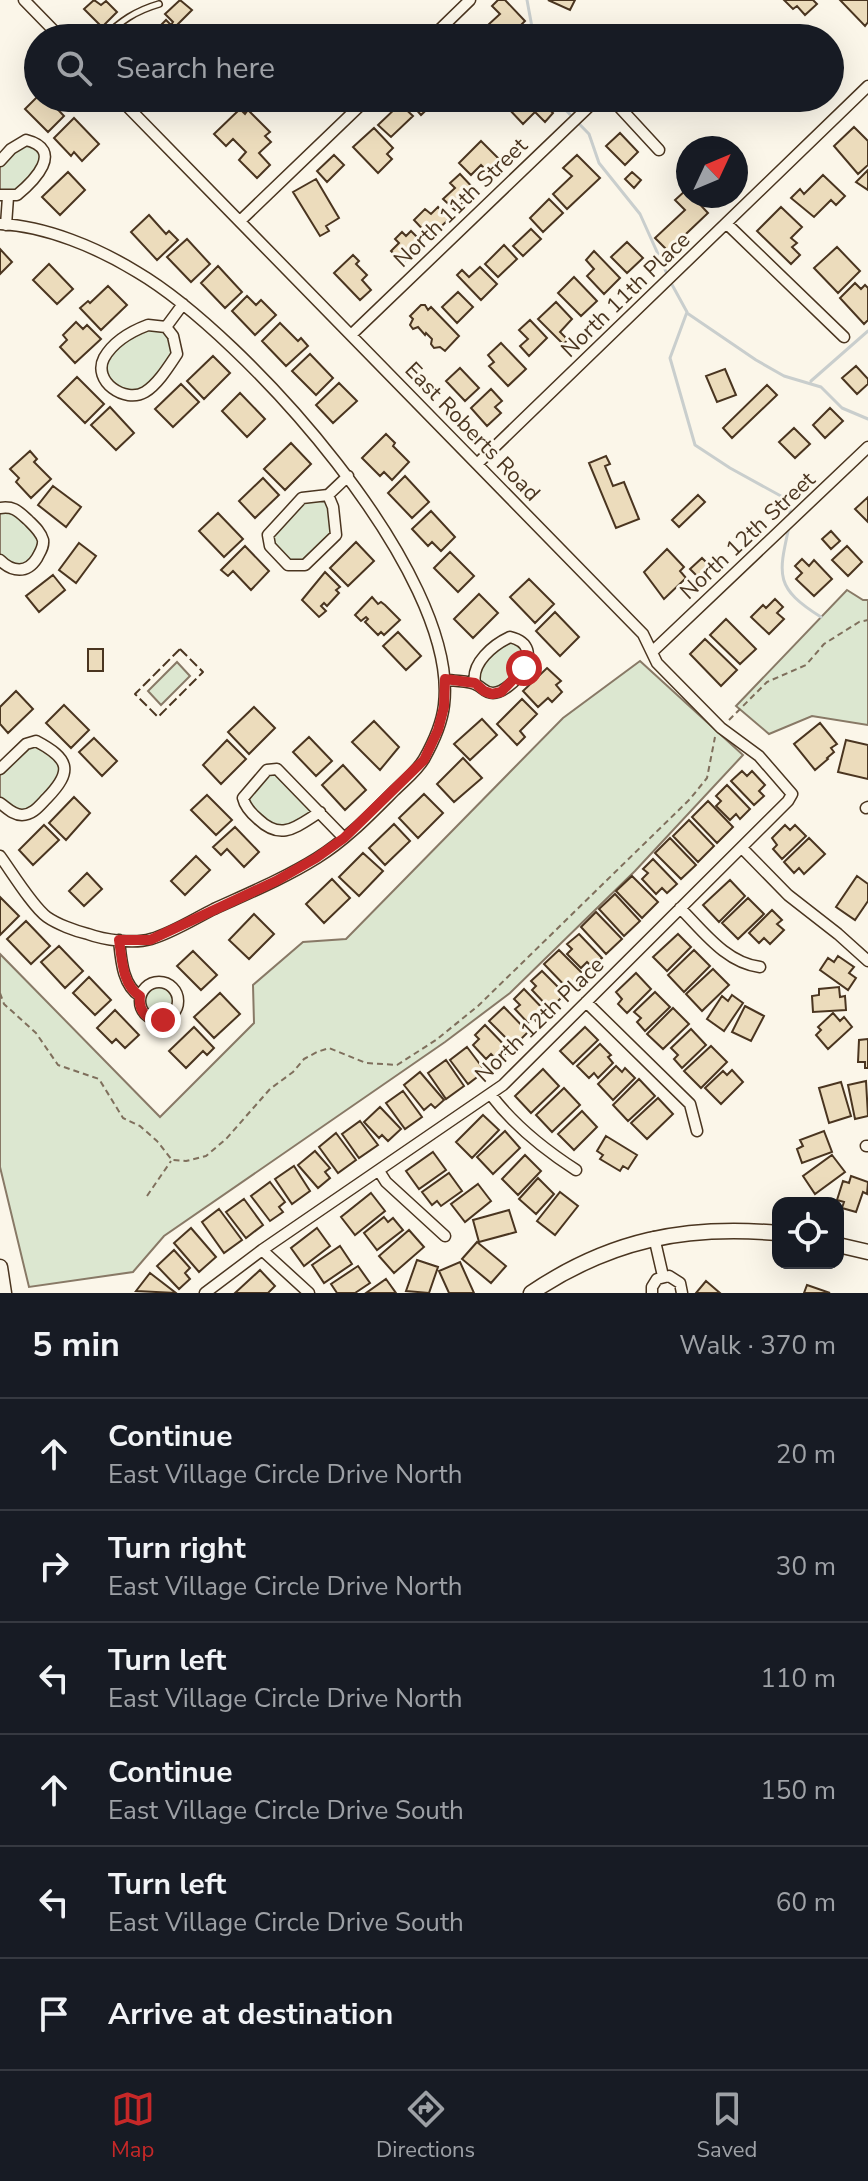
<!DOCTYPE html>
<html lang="en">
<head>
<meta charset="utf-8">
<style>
  body { margin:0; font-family:"Nunito Sans",sans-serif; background:#242831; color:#f1f3f6 }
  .controls { position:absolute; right:24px; bottom:24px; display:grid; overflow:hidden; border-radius:16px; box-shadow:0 8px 32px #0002 }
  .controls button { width:72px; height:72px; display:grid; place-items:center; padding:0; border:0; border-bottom:2px solid #363941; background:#171b24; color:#f1f3f6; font:40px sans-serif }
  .compass { position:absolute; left:676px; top:136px; width:72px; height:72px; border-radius:50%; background:#171b24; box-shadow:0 8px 32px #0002; rotate:46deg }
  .stop { position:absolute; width:24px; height:24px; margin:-18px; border:6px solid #c62828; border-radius:50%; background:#fff }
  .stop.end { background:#c62828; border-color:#fff; box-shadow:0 2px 8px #0008 }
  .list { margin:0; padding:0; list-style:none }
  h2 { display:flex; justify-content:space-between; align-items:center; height:104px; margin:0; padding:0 32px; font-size:34px }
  h2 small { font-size:26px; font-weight:400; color:#9ea1a6 }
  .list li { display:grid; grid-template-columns:52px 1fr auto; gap:24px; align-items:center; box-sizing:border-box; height:112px; padding:0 32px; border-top:2px solid #363941 }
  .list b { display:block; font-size:30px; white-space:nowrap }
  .list p { margin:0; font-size:26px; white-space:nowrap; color:#9ea1a6 }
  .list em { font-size:26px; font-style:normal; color:#9ea1a6 }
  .icon { flex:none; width:44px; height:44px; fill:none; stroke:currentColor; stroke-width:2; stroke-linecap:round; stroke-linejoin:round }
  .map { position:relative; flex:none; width:868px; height:1293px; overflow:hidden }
  .search { position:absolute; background:#171b24; box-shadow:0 8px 32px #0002; left:24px; right:24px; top:24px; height:88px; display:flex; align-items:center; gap:20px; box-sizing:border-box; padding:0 28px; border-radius:44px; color:#9ea1a6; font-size:30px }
  .sheet { height:776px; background:#171b24 }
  nav { display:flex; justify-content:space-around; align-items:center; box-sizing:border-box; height:112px; border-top:2px solid #363941; background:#171b24; font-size:22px; color:#9ea1a6 }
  nav a { display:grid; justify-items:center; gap:4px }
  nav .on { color:#c62828 }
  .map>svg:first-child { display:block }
</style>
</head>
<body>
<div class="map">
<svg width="868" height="1293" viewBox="0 0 868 1293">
  <rect width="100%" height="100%" fill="#fbf6e9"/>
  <path fill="#dce7d0" stroke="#887966" stroke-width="2" d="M26,140L45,156L25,189L0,195V161Z
    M158,325L177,346L147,391L121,394L104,377V358L123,338Z
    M328,495L336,535L305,565H288L268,535L302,498Z
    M0,508H14L43,541L25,569L0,560Z
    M847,590L863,600H868V725L812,716L769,734L736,706Z
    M510,637L529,652L508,685L484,691L475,670Z
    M640,661L743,755L635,871L510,993L445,1042L164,1236L133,1272L29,1287L0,1167V954L160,1117L254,1023L253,985L303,942L346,939L563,718Z
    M177,662L190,676L161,705L148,691Z
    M26,744L45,746L66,774L27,815L0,803V769Z
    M277,769L320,812L287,832L261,823L244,794Z
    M140 1001a19 19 0 1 1 38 0a19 19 0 1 1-38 0Z"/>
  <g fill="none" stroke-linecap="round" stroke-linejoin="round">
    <path stroke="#c9cecd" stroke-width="3" d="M527,0L534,38
      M554,98L589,134L599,163L640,214L667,274
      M670,281L687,312L670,358L695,445L730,468L790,501V516
      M687,313L756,360L784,376L821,387L842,408L868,419
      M811,381L868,331
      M789,527C778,576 775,588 821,617"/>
  </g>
  <path fill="#ecdcbc" stroke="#4a3520" stroke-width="2" d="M94,0L101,5L106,1L117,12L102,27L84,9Z
    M180,0L192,10L166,36L158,28L166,20L171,25L173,22L165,14Z
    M498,0H505L525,21L508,38H501L488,25L500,14L492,6Z
    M548,0H575L570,10Z
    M784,0H813L817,4L805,15L797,6L793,9Z
    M840,0H868V22L865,26Z
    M38,96L47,98L64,116L48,132L25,109Z
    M406,98H439L421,115Z
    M518,98H538L553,113L545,122L535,112L523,124L508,108Z
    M400,104L413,116L391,137L378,125Z
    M240,109L245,114L248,110L270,132L265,136L271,142L259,153L270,165L257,178L239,160L246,152L233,139L226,146L214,134Z
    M74,118L99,144L82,161L74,152L71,156L54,138Z
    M854,127L868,141V165L858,174L834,146Z
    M374,128L393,148L387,154L392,159L378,173L353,147Z
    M620,133L638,152L625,165L606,146Z
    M481,141L502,162L490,174L481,165L471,175L459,163Z
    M334,155L344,165L327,182L317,171Z
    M577,155L600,178L567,209L553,194L572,176L563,168Z
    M868,170V190L856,182Z
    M68,172L85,190L60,215L42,197Z
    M632,172L641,180L634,188L625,179Z
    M460,174L475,190L455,210L443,199L455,188L450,183Z
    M823,175L845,196L836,205L831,200L814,217L791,198L800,189L804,194Z
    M316,179L339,218L326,226L329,231L320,236L293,192Z
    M686,190L688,196H692L708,213L668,251L655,238L685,210L675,200Z
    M549,199L563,213L543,232L530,218Z
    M438,207L449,219L430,237L414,220L425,209L431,214Z
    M781,207L802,227L791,238L797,243L792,247L800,255L791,264L757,231Z
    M149,215L166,234L169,231L178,240L157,260L131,232Z
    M531,229L541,239L523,256L513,246Z
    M411,231L423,243L403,263L391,251L399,243L395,239L402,232L406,236Z
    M187,239L210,264L191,282L167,257Z
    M627,242L643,258L627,273L611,257Z
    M504,245L517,259L498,277L485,264Z
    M837,247L860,271L838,293L814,268Z
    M0,249L12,262L0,274Z
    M594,251L620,278L604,294L587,276L594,269L586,260Z
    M353,255L359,261L356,264L367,275L362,280L371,290L360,300L334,273Z
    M49,264L73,289L57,304L33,280Z
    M218,266L242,292L225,308L201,283Z
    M480,267L497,284L481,300L457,275L462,270L469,277Z
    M574,277L597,301L581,316L558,293Z
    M855,283L861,289L865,285L868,288V320L864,324L840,298Z
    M108,286L127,305L101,330L80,308L88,301L90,303Z
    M458,292L473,307L457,323L442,307Z
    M247,296L256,305L261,300L276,315L255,335L232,311Z
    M556,302L572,319L560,332L568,340L563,344L538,319Z
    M421,305H425L428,310L431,307L459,336L445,351L440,347L434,348L431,344L432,339L426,333L425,335L418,327L413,329L410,325L413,319L410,316Z
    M530,320L547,338L529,356L520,346L528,339L519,330Z
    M76,322L83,329L87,325L101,339L75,363L60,347L67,340L63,335Z
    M280,323L298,341L301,338L308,346L286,366L262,341Z
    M501,343L526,369L508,386L489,366L494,362L488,355Z
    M310,354L333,378L316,395L292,371Z
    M213,356L230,373L204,399L187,381Z
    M856,366L868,379V384L857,394L842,378Z
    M460,368L479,388L465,401L446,381Z
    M725,369L736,395L717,402L706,376Z
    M77,377L104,404L85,423L58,396Z
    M339,383L357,401L333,423L316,405Z
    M181,384L199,402L173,427L155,409Z
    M767,385L777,395L732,438L723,428Z
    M491,389L502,401L495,407L501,413L487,426L471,408Z
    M240,393L265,419L247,437L222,411Z
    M110,407L134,433L116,450L91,425Z
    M830,408L843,421L825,438L813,425Z
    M794,428L810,444L795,458L779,442Z
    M386,434L395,443L393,446L409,462L392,480L384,472L380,476L362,458Z
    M291,443L311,464L285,490L264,469Z
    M30,451L37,459L34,462L51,479L31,498L16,482L19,478L10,469Z
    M606,456L610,464L605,466L613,486L624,482L639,519L616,528L589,463Z
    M405,476L429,502L412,518L388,493Z
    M263,478L279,495L255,518L239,501Z
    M53,486L81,507L66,527L38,505Z
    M698,495L705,502L679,527L672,520Z
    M868,497V522L855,509Z
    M431,511L455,537L441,551L432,542L428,546L412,529Z
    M218,513L243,539L224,557L199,531Z
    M831,531L840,541L831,549L822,539Z
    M356,542L374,561L348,586L330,568Z
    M79,543L96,556L76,583L59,570Z
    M245,546L269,571L251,590L233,571L228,576L221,570Z
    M847,546L862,562L848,576L832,560Z
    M667,549L684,567L680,571L686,578L664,599L644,572Z
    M450,552L474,576L458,592L434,568Z
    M702,558L710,566L699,578L690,569Z
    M802,559L809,566L814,560L832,579L814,596L796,579L802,573L795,566Z
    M325,572L340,587L336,590L339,593L327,606L324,603L321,606L326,611L319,617L302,600Z
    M53,575L65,590L39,612L26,596Z
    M529,579L554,604L535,623L510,597Z
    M479,594L498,613L473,638L454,619Z
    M372,597L378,604L381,602L385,605L400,620L384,635L381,632L378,635L365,622L368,619L366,617L361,621L355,615Z
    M775,599L783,607L777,613L784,619L769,634L751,617L763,605L766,608Z
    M555,612L579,637L560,656L536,631Z
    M726,619L756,649L740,664L710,635Z
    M398,632L421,656L406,670L383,646Z
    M705,639L737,670L721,686L690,654Z
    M88,649H103V671H88Z
    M547,668L561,681L556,685L562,692L552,702L548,698L538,707L523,691Z
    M16,691L33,709L8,733L0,724V707Z
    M522,699L537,714L520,731L525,737L517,745L497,724Z
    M64,705L89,730L71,748L46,723Z
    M254,707L275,728L249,754L228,732Z
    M482,719L497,735L470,760L454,744Z
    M374,721L399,747L380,770L352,742Z
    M820,723L837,744L831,748L834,752L827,758L828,759L815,770L794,744Z
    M309,737L332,761L316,776L293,752Z
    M94,738L117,761L102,776L79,752Z
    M227,740L246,759L221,784L203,765Z
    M846,740L868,745V779L838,772Z
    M463,758L482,778L454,802L437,784Z
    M343,765L366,790L345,810L322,785Z
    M742,771L747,776L752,771L765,785L759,791L764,796L754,805L731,781Z
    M727,785L750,809L740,819L736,814L730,820L716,806L721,801L716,796Z
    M424,794L443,813L418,838L399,818Z
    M207,795L232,820L216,835L191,810Z
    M74,797L90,813L66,840L49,823Z
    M708,801L733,827L717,843L692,817Z
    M689,820L714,846L698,862L673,836Z
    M394,824L410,841L385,865L369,848Z
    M44,825L59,840L33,865L19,850Z
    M785,825L790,830L795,825L806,836L782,859L773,849L777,845L772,838Z
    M235,827L259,852L244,867L227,849L221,855L213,847Z
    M670,838L696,865L681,879L655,853Z
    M809,838L825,854L804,874L799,868L794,873L784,862Z
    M363,853L383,871L359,896L339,877Z
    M196,856L210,870L185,895L171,881Z
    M653,859L677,884L667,893L662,888L656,894L642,879L648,873L643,869Z
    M87,873L102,889L84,906L69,891Z
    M632,876L658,902L642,918L616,891Z
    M857,876L868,884V901L855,920L836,907Z
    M332,879L350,898L324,923L306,904Z
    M730,880L745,896L719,922L703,905Z
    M615,894L640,921L624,936L599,909Z
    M0,897L19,916L0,935Z
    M748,898L764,914L738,939L722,923Z
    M772,910L782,920L777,924L784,930L770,944L764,938L759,943L749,933Z
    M596,912L622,939L606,954L581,927Z
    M254,914L274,934L249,959L229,940Z
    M26,921L50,946L31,964L7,939Z
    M579,934L602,958L592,967L587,962L581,968L567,954L572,949L567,944Z
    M678,934L691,947L667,971L653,957Z
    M59,946L83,971L65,988L41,962Z
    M559,950L585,976L570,991L544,964Z
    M694,950L710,966L684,992L668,975Z
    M193,951L217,975L201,990L177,966Z
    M838,956L854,967L849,973L856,978L848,990L820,970L828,958L834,962Z
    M713,969L729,985L702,1011L686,994Z
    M542,971L565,994L550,1009L532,990L536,986L531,981Z
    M636,973L651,989L627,1013L618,1004L622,999L616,992Z
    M89,977L111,1000L95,1015L73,993Z
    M839,987L840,997L845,996L846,1010L813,1012L812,996L819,995V989Z
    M524,989L547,1013L537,1022L533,1018L528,1023L515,1009L520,1005L514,999Z
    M655,992L670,1007L645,1031L637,1022L641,1018L634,1012Z
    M220,993L240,1014L214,1038L194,1017Z
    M732,995L743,1003L724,1031L707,1019L722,996L728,1001Z
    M745,1006L764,1016L751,1041L732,1032Z
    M504,1007L528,1032L514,1046L489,1021Z
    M673,1008L689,1024L663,1049L647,1034Z
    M115,1010L139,1035L125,1048L116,1039L112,1043L97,1028Z
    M833,1013L840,1021L844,1017L852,1027L828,1049L816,1035L821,1030L818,1027Z
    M485,1025L509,1050L498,1061L491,1054L486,1059L473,1045L479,1039L475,1035Z
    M194,1027L214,1048L207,1055L203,1051L186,1068L169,1051Z
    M585,1027L598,1040L573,1064L560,1051Z
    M691,1029L706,1045L682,1068L674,1059L678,1055L671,1048Z
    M868,1039V1068H865V1062H858L859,1040Z
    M600,1044L611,1055L608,1057L613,1063L598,1078L594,1073L589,1078L577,1066Z
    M711,1046L727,1062L701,1088L684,1071Z
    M467,1047L485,1071L468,1084L450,1060Z
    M446,1060L464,1086L446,1099L428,1073Z
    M616,1066L622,1072L625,1068L635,1078L613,1100L598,1084Z
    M543,1069L559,1086L531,1113L515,1096Z
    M732,1070L743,1082L721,1104L705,1088L723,1071L727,1075Z
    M420,1072L444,1100L435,1108L431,1104L424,1110L404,1085Z
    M639,1079L655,1096L628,1121L613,1105Z
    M866,1081L868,1116L855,1119L848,1085Z
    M841,1082L851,1116L829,1123L819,1088Z
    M564,1088L580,1105L552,1132L536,1115Z
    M403,1091L422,1117L405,1129L386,1103Z
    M658,1098L673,1114L647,1139L631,1123Z
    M380,1107L401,1129L388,1141L382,1135L379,1138L364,1122Z
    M582,1111L597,1127L574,1150L558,1134Z
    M483,1115L499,1130L472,1158L456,1142Z
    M360,1121L378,1145L359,1158L342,1134Z
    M505,1131L520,1148L493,1174L477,1157Z
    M824,1131L832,1152L802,1163L797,1149L803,1146L800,1140Z
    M336,1133L356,1160L338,1173L319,1147Z
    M606,1136L637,1155L628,1169L623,1166L620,1171L600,1159L603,1155L597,1151Z
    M315,1151L330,1168L325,1172L330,1178L318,1188L298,1165Z
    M433,1152L446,1170L419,1189L406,1171Z
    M525,1155L541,1171L518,1195L502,1179Z
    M832,1155L845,1172L815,1194L803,1176Z
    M294,1166L310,1191L292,1204L275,1179Z
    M449,1173L462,1191L441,1206L437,1201L432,1205L422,1192Z
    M851,1176L868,1182L867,1194L863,1192L856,1212L842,1208L844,1202L837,1200L843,1181L849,1183Z
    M538,1178L554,1194L536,1214L519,1199Z
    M270,1182L285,1202L279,1207L283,1212L270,1221L251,1196Z
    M478,1184L491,1201L465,1222L451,1204Z
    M560,1192L578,1206L555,1235L537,1221Z
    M371,1193L385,1211L355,1235L341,1217Z
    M244,1199L263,1225L246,1238L226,1212Z
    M219,1209L242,1240L224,1253L202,1222Z
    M509,1210L516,1232L479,1242L473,1220Z
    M384,1217L388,1222L393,1218L403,1230L377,1250L364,1233Z
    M191,1228L216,1257L199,1272L174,1243Z
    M317,1228L330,1246L304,1266L291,1248Z
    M409,1230L424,1247L394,1273L379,1256Z
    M477,1242L506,1266L491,1283L462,1259Z
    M340,1246L352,1264L324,1283L312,1265Z
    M174,1250L190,1268L185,1273L190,1279L179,1289L157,1266Z
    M417,1260L438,1267L429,1293L406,1291Z
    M460,1262L474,1293H449L439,1271Z
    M358,1266L370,1283L355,1293H337L331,1284Z
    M260,1270L275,1286L268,1293H235Z
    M150,1273L176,1293L136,1291Z
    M386,1279L396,1293H366Z
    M706,1281L720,1293H696Z
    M807,1285L830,1293H804Z"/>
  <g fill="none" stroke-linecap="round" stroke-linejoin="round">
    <g stroke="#4a3520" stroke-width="8">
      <path id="lane" d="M103,38C121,21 135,11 159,4"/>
    </g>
    <g stroke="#4a3520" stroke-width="13">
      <path id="street" d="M24,0L61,38
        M431,38L470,0
        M119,98L643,634L657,663L721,728L759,756L792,794L788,801L503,1085L262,1250L205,1293
        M611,98L659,150
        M0,161L11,149L26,140C65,150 34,181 17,195H0
        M240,221L368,98
        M0,224C46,226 98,248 137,272C244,335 460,574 444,705C442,723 433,743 424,759C417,771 404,781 394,791C370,815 346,840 317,858C285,878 249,893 214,909C194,919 172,933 151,939C134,944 104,940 88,934C75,931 57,924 47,917C33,907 11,871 0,856
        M727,224L844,337
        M6,225L8,197
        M148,325L166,327L173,336L177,354C169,366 158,384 145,392C125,404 92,381 104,358C113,342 132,331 148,325Z
        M166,327L183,304
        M351,335L598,98
        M477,464L868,86
        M328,495L333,507L336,535L305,565H288L270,546L268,535L302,498L328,495L348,476
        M0,508C14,506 18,511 28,520C34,526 41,532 43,540C44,547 40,552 37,558C27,574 12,572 0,560
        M652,652L868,447
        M445,679C455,682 469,680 477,685C483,688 485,693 493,693C511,693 551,647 510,637C493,645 471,663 475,683
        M0,769L26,744L36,741C70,759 73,771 47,798C40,805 33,815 22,815C13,815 7,808 0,803
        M866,808L868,807
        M320,812C297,826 282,842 258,819C251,813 245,807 243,798L267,770L277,769L344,838
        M742,848L788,895L838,934L868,961
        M680,908C703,931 726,963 760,967
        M119,940C121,958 122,985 140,996
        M140 1001a19 19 0 1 1 38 0a19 19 0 1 1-38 0Z
        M586,1002L690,1104L697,1131
        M491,1095C513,1124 545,1150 576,1170
        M866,1146H868
        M379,1171L386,1182L445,1236
        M654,1237L663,1276
        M262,1250L309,1293
        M652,1293V1287L657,1279L669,1276L680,1283L682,1293"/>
    </g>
    <g stroke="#4a3520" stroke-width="17">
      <path id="secondary" d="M838,1245L868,1252
        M0,1267L4,1293
        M531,1293C610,1240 684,1225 778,1233"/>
    </g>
    <path stroke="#7f6f5c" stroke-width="2" stroke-dasharray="6 4" stroke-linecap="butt" d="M729,720L767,682L806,665L824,644L859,622L868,620
      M0,993L4,1004L36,1033L58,1065L99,1079L123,1118L140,1126L157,1141L172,1160L186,1161L206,1156L226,1139L270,1089L293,1072L304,1059L317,1052L329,1048L366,1063L397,1065L436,1040L478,1006L690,799L707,778L715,737
      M147,1196L171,1161"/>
    <use href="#lane" stroke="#fbf6e9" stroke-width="5"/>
    <use href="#street" stroke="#fbf6e9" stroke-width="10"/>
    <use href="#secondary" stroke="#fbf6e9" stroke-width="14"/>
    <path stroke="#4a3520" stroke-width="2" stroke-dasharray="10 4" stroke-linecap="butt" d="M180,649L203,672L158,717L135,694Z"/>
  </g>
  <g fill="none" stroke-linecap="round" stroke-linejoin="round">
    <path stroke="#c62828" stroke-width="10" d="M163,1020C148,1021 138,1012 140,996C122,985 122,958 119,940H150L276,881L316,858L344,838L424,760L438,730L444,707L445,679L475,683L484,691L492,694L501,692L524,668"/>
  </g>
  <g text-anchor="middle" stroke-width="6" stroke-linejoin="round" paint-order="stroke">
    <g font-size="22" fill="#4a3520" stroke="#fbf6e9">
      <text transform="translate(460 202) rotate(-44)" y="8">North 11th Street</text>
      <text transform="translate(625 294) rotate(-44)" y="8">North 11th Place</text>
      <text transform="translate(473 431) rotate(46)" y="8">East Roberts Road</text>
      <text transform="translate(747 535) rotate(-43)" y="8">North 12th Street</text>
      <text transform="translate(539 1019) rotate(-44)" y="8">North 12th Place</text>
    </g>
  </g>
</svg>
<div class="controls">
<button><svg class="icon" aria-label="locate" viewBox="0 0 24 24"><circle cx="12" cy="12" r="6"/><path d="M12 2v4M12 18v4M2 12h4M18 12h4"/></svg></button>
</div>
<svg class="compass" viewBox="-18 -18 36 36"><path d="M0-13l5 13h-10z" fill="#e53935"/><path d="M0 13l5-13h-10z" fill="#9ea1a6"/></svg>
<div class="stop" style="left:524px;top:668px"></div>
<div class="stop end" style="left:163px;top:1020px"></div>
<div class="search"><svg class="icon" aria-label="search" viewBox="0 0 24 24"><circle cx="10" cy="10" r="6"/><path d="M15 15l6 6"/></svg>Search here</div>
</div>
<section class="sheet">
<h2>5 min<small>Walk · 370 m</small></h2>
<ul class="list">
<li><svg class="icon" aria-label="ahead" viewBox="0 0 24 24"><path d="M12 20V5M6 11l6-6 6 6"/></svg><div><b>Continue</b><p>East Village Circle Drive North</p></div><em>20 m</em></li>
<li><svg class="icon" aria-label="right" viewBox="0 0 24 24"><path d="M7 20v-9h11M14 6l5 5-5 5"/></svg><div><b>Turn right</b><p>East Village Circle Drive North</p></div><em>30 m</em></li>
<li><svg class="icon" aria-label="left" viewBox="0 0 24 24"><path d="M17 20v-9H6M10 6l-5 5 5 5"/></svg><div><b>Turn left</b><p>East Village Circle Drive North</p></div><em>110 m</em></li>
<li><svg class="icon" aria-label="ahead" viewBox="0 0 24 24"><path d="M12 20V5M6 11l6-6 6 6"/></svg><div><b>Continue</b><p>East Village Circle Drive South</p></div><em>150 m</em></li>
<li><svg class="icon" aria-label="left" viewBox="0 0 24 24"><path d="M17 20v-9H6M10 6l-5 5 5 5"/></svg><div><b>Turn left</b><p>East Village Circle Drive South</p></div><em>60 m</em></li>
<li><svg class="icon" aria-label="arrive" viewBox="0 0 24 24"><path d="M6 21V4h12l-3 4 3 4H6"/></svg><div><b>Arrive at destination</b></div></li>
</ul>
</section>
<nav>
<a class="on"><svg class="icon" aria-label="map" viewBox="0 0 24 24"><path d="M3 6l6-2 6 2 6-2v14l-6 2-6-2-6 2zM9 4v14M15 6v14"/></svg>Map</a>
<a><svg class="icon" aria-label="directions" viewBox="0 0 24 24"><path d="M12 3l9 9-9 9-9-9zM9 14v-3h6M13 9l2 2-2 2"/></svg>Directions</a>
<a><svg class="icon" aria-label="saved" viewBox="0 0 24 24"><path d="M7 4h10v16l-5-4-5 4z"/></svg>Saved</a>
</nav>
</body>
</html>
